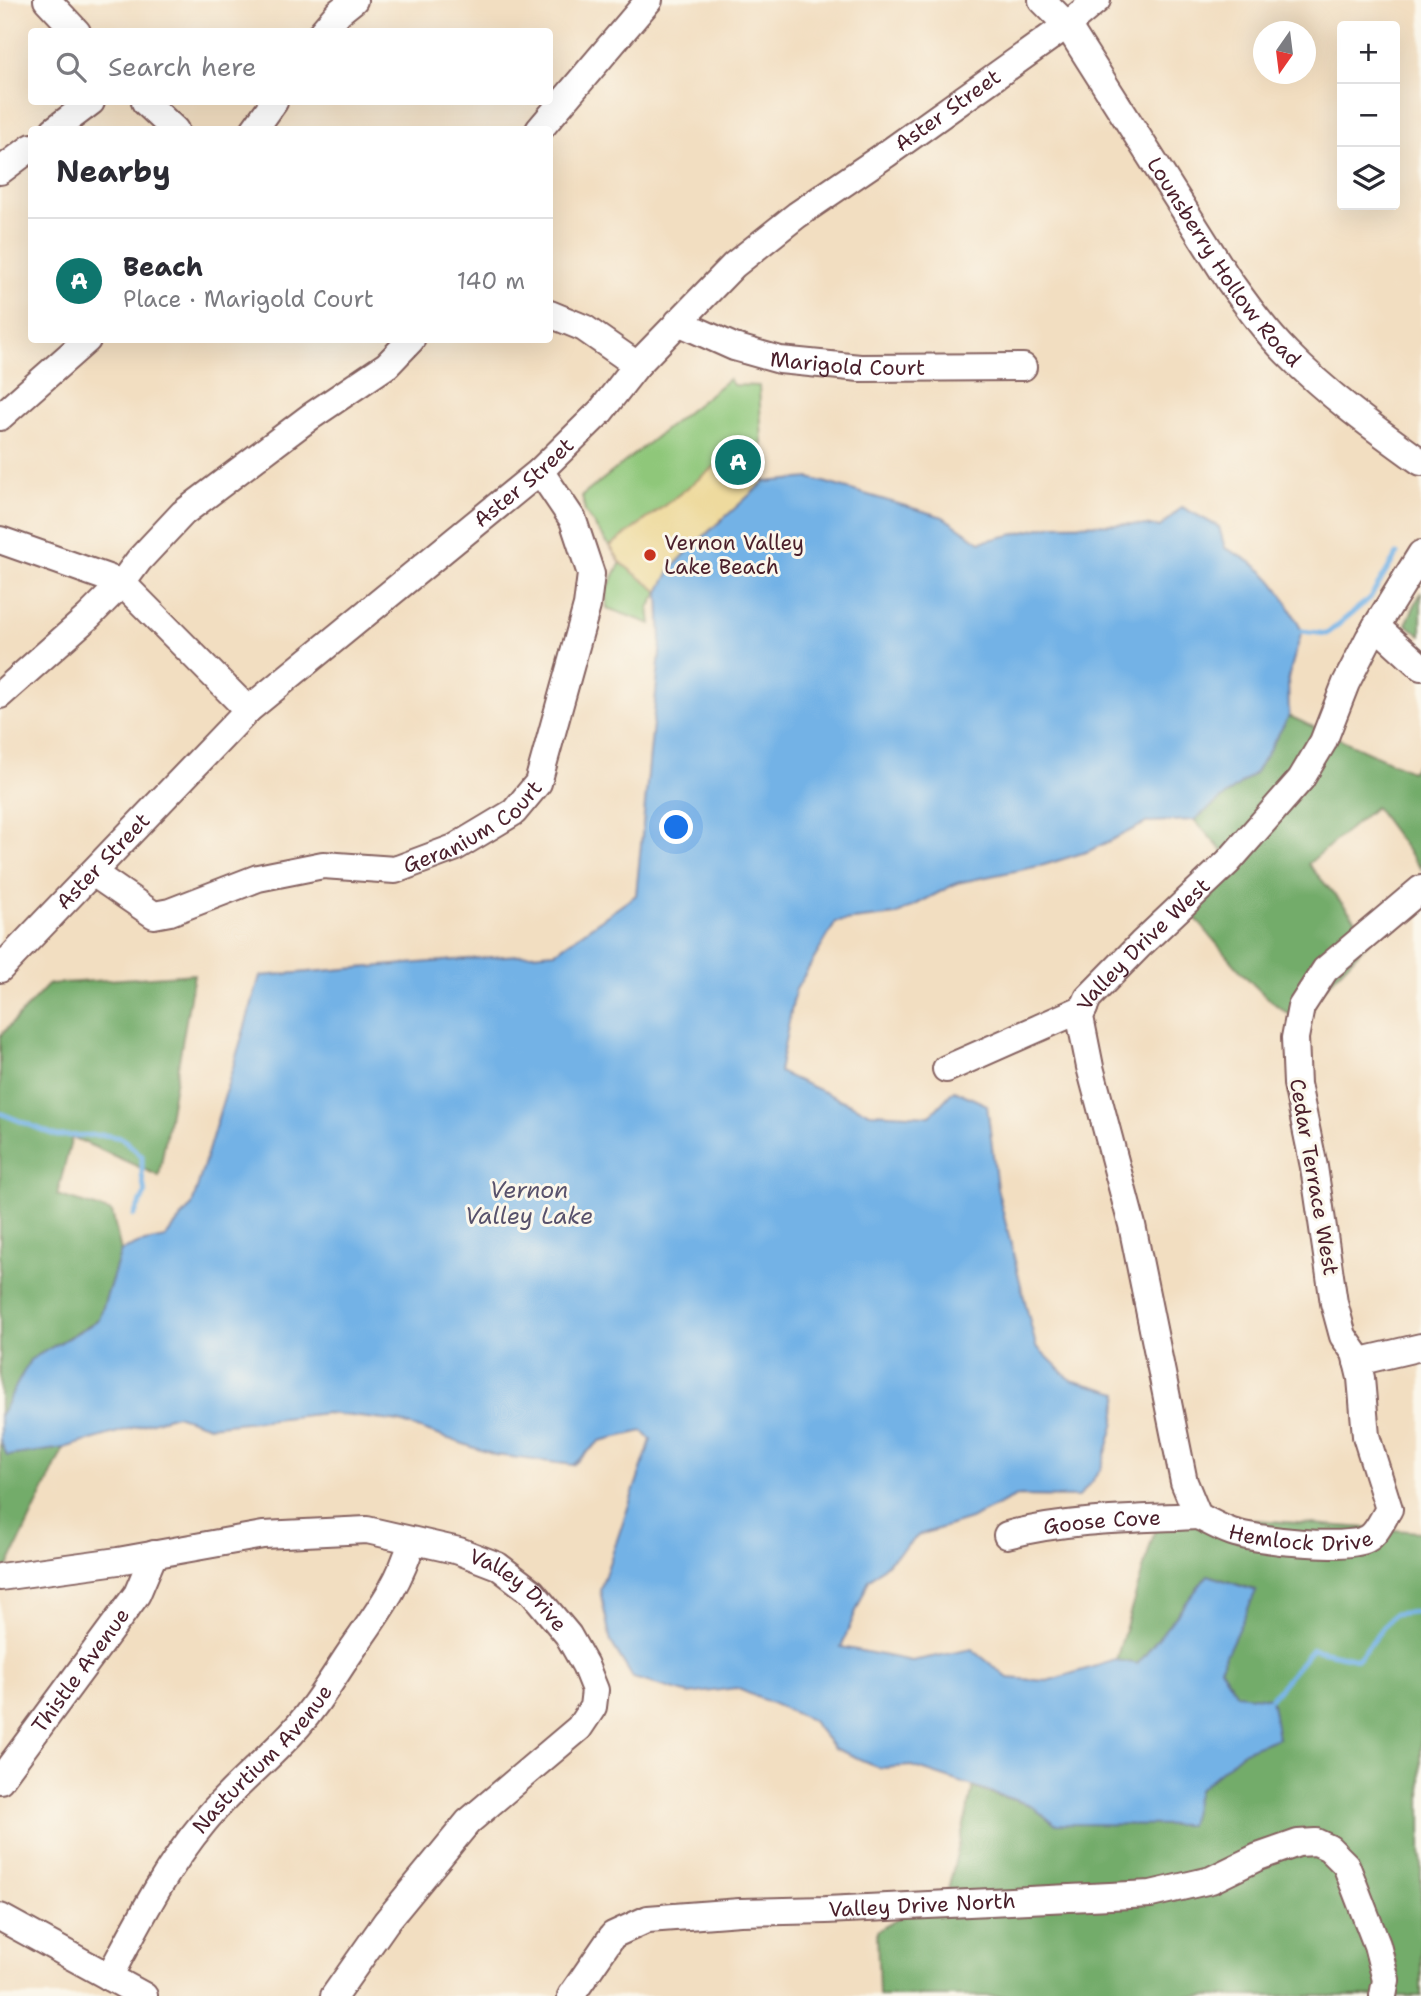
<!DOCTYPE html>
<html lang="en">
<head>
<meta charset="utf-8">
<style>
  body { margin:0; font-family:"Shantell Sans",sans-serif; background:#f7f7f7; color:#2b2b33 }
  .controls { position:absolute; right:21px; top:21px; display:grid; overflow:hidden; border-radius:7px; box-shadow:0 7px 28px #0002 }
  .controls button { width:63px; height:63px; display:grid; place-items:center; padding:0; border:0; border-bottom:2px solid #e1e1e2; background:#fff; color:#2b2b33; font:35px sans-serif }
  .compass { position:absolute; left:1253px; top:21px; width:63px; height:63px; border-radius:50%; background:#fff; box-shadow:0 7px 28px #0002; rotate:194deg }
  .you { position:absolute; left:677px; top:828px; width:24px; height:24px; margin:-18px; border:5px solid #fff; border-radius:50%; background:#1a73e8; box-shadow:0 0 0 10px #1a73e833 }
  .badge { display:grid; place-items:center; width:46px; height:46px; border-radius:50%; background:#0f766e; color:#fff; font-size:23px; font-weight:700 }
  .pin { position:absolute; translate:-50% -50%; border:4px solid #fff; box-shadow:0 2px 7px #0006 }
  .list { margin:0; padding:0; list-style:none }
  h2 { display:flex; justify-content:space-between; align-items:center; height:91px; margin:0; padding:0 28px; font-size:30px }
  h2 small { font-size:23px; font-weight:400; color:#7c7c81 }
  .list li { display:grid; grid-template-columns:46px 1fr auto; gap:21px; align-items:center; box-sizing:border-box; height:126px; padding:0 28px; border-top:2px solid #e1e1e2 }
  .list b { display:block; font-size:26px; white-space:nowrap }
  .list p { margin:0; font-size:23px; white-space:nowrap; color:#7c7c81 }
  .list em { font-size:23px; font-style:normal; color:#7c7c81 }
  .icon { flex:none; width:38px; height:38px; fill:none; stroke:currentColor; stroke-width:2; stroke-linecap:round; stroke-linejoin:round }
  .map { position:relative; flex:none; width:1421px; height:1996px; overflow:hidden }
  .search { position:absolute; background:#fff; box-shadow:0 7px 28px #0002; left:28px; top:28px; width:525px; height:77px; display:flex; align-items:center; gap:18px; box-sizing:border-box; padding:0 24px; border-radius:7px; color:#7c7c81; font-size:26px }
  .panel { position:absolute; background:#fff; box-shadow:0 7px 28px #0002; left:28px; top:126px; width:525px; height:217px; border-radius:7px }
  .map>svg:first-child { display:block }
</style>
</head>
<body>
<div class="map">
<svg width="1421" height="1996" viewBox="0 0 1421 1996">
  <rect width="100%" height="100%" fill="#fbf7ec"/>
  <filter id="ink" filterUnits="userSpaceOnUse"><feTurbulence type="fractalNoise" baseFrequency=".0143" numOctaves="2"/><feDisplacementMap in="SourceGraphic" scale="14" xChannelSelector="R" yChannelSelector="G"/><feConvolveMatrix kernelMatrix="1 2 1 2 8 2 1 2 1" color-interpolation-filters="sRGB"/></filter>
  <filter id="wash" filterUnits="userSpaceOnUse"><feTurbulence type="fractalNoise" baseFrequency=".00686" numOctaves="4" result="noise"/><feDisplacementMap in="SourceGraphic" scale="28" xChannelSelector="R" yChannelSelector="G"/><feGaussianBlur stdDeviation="1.57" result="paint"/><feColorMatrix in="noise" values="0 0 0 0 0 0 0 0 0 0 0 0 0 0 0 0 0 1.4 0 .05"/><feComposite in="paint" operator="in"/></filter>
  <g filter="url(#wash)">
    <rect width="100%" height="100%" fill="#f2dec1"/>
    <path fill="#8fc77a" stroke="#6c7352" stroke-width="2" d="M729,379L733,385L759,386L764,482L723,518L671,569L649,608L651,624L607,608L606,591L621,562L585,512L582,496Z"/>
    <path fill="#73ac6a" stroke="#5e664a" stroke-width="2" d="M1421,592V636L1406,624Z
      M1289,716L1411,771L1421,760V869L1375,807L1308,864L1372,938L1296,1018C1257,998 1212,937 1183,903L1227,856L1194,820L1256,772Z
      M194,974L159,1176L72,1137L57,1195L112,1212L121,1251L99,1319L30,1360L0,1416V1036L49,984Z
      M0,1440L7,1456L64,1448L0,1583Z
      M1160,1513L1421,1532V1996H879L877,1931L948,1890L973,1788L1030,1805L1055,1824L1198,1790L1244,1751L1278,1738L1237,1694L1220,1668L1255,1590L1208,1575L1138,1664L1116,1660Z"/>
    <path fill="#eeda9e" stroke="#9c7c64" stroke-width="2" d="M747,442L764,482L724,521L722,519C698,542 675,562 659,592L621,563L610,546C657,513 701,476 747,442Z"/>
    <path fill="#73b2e6" stroke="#5e6888" stroke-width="2" d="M810,478L943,517L980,542L1054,525L1131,524L1160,527L1182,507L1219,527L1225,548C1272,570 1279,587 1302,631L1288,678L1289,716L1256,772L1194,820L1148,822L1089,851L1044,865L957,883L896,915L836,922L795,991L779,1072L870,1113L930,1116L954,1090L987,1105L997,1188L1036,1346L1071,1380L1119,1393L1114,1426L1101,1469L1079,1497L1017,1496L970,1519L919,1535L869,1580L841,1647L912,1661L972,1649L1008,1678L1047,1681L1116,1660L1138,1664L1208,1575L1256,1591L1220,1668L1237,1694L1271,1698L1278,1738L1244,1751L1198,1790L1189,1825L1055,1824L1030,1805L912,1766L880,1768L834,1748L811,1720L736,1688L689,1694L633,1678L611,1642L600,1590L651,1440L643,1431L600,1441L573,1465L495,1455L400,1422L327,1413L209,1426L176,1415L64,1448L7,1456L0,1440V1416L30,1360L99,1320L121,1251L140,1243L165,1238L192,1205L260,976L555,952L636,895L661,642L659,592L671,569L691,548L764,482Z"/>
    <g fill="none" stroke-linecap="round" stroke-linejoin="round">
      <path stroke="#73b2e6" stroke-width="5" d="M1302,631L1327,634L1370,598L1397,554
        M0,1113L57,1136L104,1135L122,1138L142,1156V1175L145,1194L134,1215
        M1271,1698L1312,1649L1358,1659L1394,1614L1421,1611"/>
    </g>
  </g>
  <g filter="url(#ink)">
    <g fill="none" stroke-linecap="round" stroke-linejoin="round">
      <g stroke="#856260" stroke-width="30">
        <g id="minor">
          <path d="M47,0L77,32"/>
          <path id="s1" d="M1042,0L1067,25L1230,282C1248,307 1266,332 1287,353C1327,394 1375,429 1421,462"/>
          <path d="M322,32L339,12L354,0"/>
          <path d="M145,102L175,130"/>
          <path d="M54,130L91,102"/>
          <path d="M254,130L274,102"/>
          <path d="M539,130L649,0"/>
          <path d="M0,171L32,147"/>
          <path d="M550,314L584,328L637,365"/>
          <path id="s2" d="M678,322L734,347L780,360L860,368L1023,367"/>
          <path d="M0,417L87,340"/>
          <path d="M0,540L122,583L248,710"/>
          <path d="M1376,626L1421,667"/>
          <path d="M0,695L88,617L122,583L139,560L183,513L310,417L387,365L411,340"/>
          <path id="s3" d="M93,873L154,915L170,912L258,878L323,865L395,870L454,848L514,812L538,783L587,606L591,574L573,520L540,471"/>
          <path id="s4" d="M0,969L248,710L540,471L601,411L637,365L734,265L797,215L888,153L1067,25L1097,0"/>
          <path d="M946,1069L1084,1008"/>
          <path d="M1357,1362L1421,1347"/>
          <path id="s5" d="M1198,1516L1184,1482L1132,1225L1090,1067L1080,1017L1088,998L1141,944L1228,862L1301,779L1323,742L1346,683L1369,638L1421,554"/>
          <path id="s6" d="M1198,1516C1210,1522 1220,1528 1232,1532C1256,1540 1345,1550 1367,1539C1377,1534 1383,1518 1389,1509L1366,1436L1361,1378L1355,1353L1343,1336L1334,1303L1314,1167L1297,1084L1295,1038L1301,1007L1325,970L1421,889"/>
          <path id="s7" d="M1007,1535C1069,1519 1135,1519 1198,1516"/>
          <path id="s8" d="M0,1577L118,1561L263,1535L367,1530L459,1551L498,1566L532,1592L568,1635L585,1665L595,1690L593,1707L579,1728L468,1822L386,1922L334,1996"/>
          <path id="s9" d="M0,1780L137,1594L154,1554"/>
          <path d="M0,1917L144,1996"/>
          <path id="s10" d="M109,1977C138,1923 165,1869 204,1822C227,1793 257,1769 283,1742C308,1718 328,1686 347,1657C374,1617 399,1587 412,1541"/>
          <path id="s11" d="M571,1996L613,1935L648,1919L740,1912L826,1910L1151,1894L1211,1880L1258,1857L1298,1843L1316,1842L1329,1848L1346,1865L1377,1945L1386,1980L1383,1996"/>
        </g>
      </g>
      <use href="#minor" stroke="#fff" stroke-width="26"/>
    </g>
  </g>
  <circle fill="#c8321e" stroke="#fbf7ec" stroke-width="2.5" cx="650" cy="555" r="7"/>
  <g text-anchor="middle" stroke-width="6" stroke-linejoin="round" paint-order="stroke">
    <g font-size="21" fill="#4a1f2b" stroke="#fbf7ec">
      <text dy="7" stroke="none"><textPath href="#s4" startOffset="1283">Aster Street</textPath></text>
      <text dy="7" stroke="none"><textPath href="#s1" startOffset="320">Lounsberry Hollow Road</textPath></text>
      <text dy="7" stroke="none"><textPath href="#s2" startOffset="177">Marigold Court</textPath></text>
      <text dy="7" stroke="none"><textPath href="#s4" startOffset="716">Aster Street</textPath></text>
      <text dy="7" stroke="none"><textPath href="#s3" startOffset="413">Geranium Court</textPath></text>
      <text dy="7" stroke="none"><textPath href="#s4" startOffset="149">Aster Street</textPath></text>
      <text dy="7" stroke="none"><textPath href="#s5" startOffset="611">Valley Drive West</textPath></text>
      <text transform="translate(1314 1177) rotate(80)" y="7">Cedar Terrace West</text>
      <text dy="7" stroke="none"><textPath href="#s7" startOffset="96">Goose Cove</textPath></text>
      <text dy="7" stroke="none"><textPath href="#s6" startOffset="107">Hemlock Drive</textPath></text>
      <text dy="7" stroke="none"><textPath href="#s8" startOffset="537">Valley Drive</textPath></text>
      <text dy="7" stroke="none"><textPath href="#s9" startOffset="136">Thistle Avenue</textPath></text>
      <text dy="7" stroke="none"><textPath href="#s10" startOffset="268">Nasturtium Avenue</textPath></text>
      <text dy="7" stroke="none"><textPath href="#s11" startOffset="387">Valley Drive North</textPath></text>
    </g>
    <g font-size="21" fill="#4a1f2b" stroke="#fbf7ec" text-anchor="start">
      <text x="664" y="550">Vernon Valley<tspan x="664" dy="24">Lake Beach</tspan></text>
    </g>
    <g font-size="23" font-style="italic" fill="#58526c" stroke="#fbf7ec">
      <text x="529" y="1198">Vernon<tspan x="529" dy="26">Valley Lake</tspan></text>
    </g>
  </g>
</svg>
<div class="controls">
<button>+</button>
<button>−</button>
<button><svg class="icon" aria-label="layers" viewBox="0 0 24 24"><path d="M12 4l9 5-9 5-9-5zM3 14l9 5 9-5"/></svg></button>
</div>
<svg class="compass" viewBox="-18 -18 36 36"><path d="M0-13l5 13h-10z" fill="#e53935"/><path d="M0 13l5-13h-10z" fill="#7c7c81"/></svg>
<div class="you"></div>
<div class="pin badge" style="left:738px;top:462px">A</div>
<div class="search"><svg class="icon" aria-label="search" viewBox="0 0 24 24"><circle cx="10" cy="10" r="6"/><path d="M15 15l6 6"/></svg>Search here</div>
<section class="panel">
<h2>Nearby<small></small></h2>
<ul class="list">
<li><span class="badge">A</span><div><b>Beach</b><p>Place · Marigold Court</p></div><em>140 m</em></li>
</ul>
</section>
</div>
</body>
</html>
